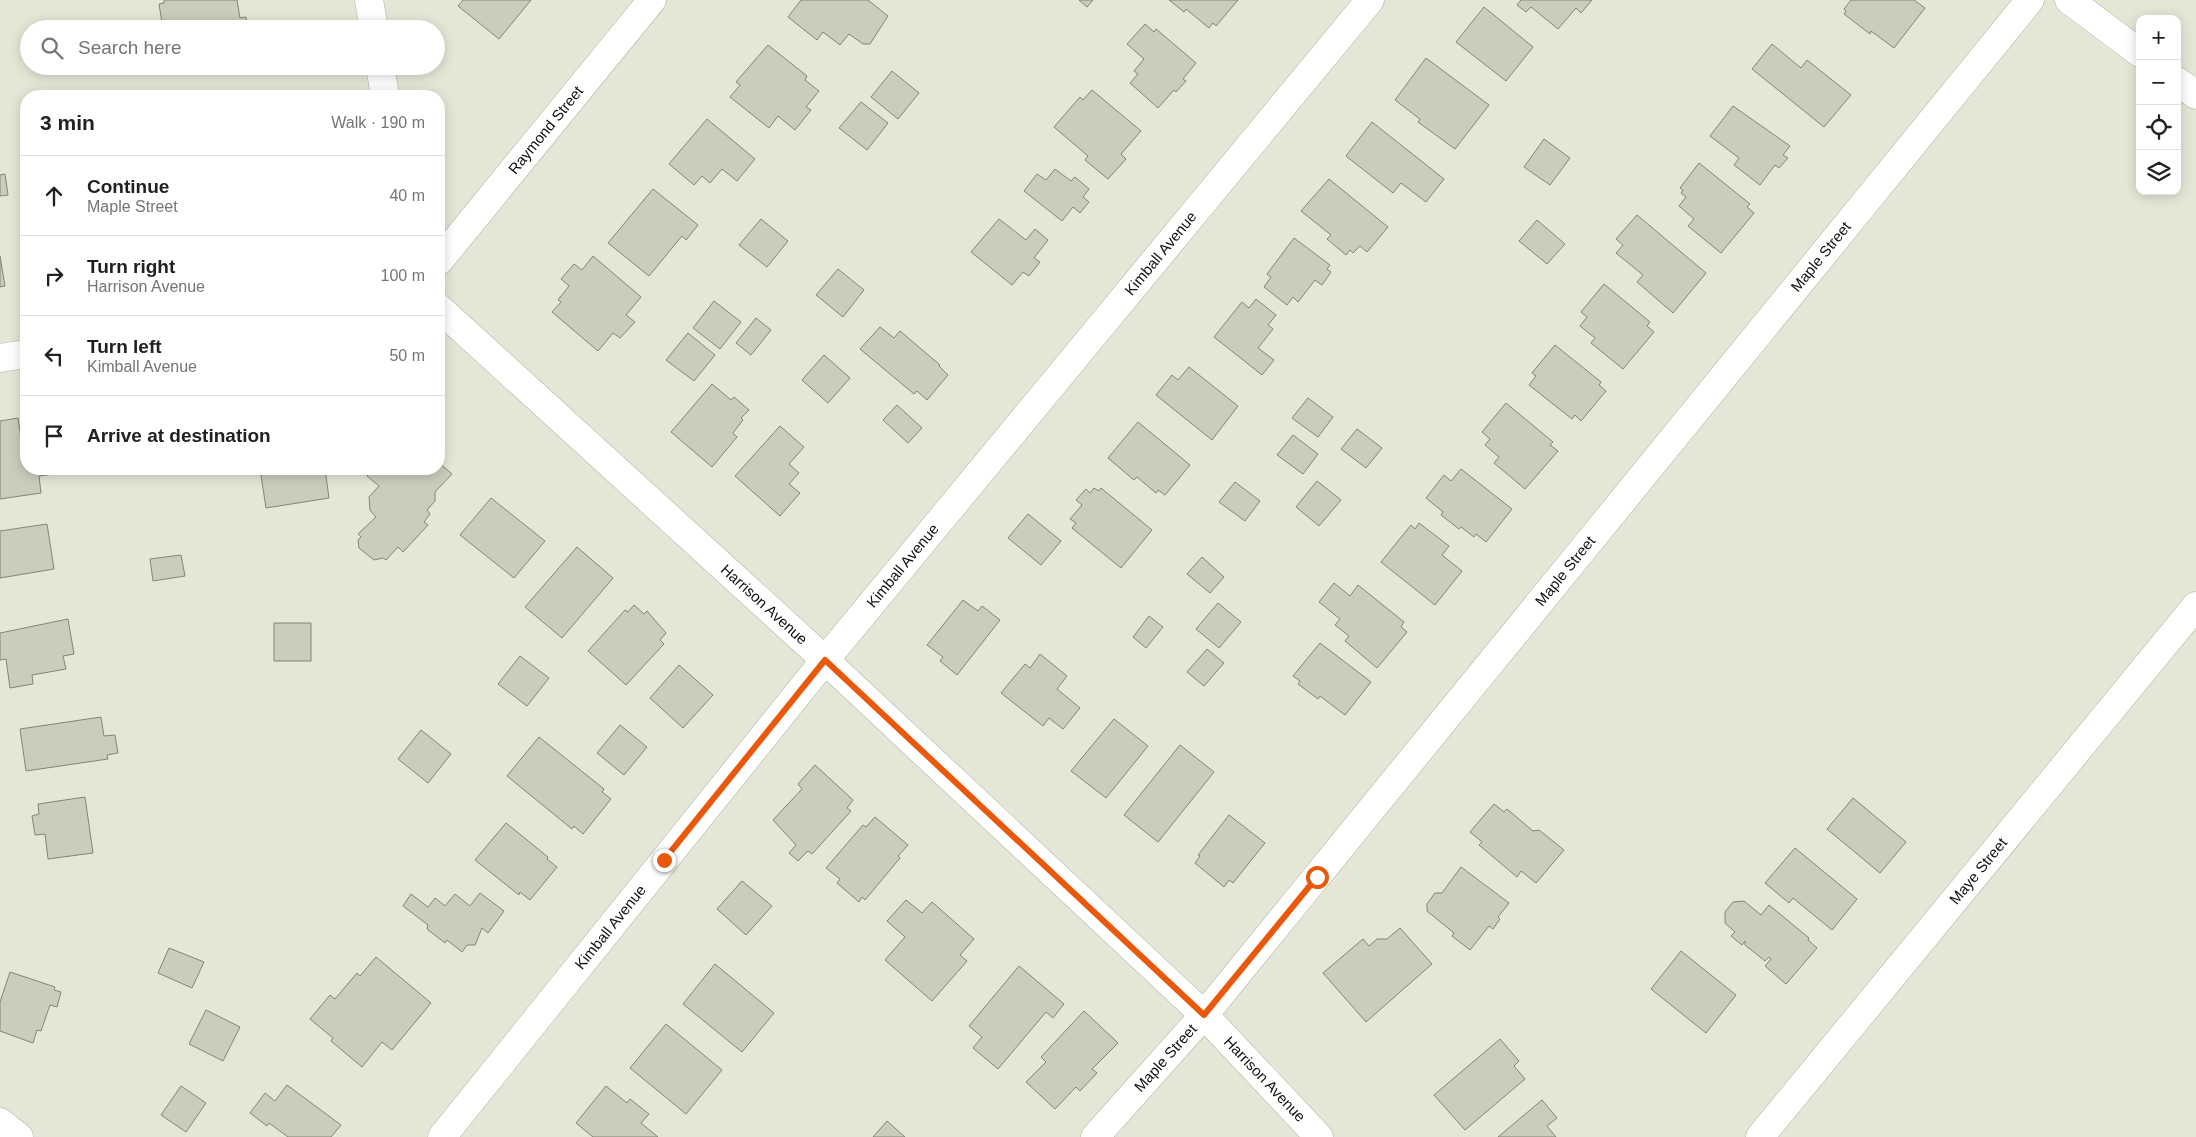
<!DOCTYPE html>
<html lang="en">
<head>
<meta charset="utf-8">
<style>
  body { margin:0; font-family:Helvetica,sans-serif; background:#f6f6f6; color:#202124 }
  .controls { position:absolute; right:15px; top:15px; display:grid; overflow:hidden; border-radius:10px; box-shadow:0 2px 12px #0003 }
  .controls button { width:45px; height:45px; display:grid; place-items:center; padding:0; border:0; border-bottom:1px solid #e0e0e0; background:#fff; color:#202124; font:25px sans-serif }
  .stop { position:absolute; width:15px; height:15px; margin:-11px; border:4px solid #ea580c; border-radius:50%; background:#fff }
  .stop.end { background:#ea580c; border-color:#fff; box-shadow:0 1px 5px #0008 }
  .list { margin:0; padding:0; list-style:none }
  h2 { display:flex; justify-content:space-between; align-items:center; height:65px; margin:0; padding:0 20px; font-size:21px }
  h2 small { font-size:16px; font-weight:400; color:#757577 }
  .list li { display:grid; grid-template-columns:32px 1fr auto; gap:15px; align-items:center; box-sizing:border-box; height:80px; padding:0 20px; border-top:1px solid #e0e0e0 }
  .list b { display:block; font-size:19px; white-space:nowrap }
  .list p { margin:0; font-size:16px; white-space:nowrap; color:#757577 }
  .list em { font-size:16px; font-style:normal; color:#757577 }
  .icon { flex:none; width:28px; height:28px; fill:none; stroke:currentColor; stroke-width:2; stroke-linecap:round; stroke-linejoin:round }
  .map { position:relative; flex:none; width:2196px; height:1137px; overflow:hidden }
  .search { position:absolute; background:#fff; box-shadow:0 2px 12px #0003; left:20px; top:20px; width:425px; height:55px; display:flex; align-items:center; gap:12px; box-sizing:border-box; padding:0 18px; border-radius:28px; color:#757577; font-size:19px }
  .panel { position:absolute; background:#fff; box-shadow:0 2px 12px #0003; left:20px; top:90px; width:425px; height:385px; border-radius:20px }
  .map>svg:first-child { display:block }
</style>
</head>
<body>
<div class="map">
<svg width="2196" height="1137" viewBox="0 0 2196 1137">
  <rect width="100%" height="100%" fill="#e5e7d6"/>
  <path fill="#cbcdbc" stroke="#838475" d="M164,0H237L240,18L246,17L248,29H163L159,4L164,3Z
    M463,0H531L499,39L458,6Z
    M801,0H868L888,16L870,44H863L849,34L840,45L823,32L817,40L788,17Z
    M1079,0H1093L1087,7Z
    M1169,0H1238L1216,26L1213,23L1209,28L1186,9L1184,12Z
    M1521,0H1592L1581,13L1576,8L1558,29L1531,7L1526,12L1517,5Z
    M1851,0H1914L1925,8L1894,48L1871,31L1870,34L1844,14L1846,11L1844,9Z
    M1484,7L1533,47L1506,81L1456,42Z
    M1145,24L1154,32L1156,29L1196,63L1183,79L1186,81L1176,92L1174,90L1158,108L1130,83L1138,74L1134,71L1144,59L1127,44Z
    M1772,44L1801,68L1807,60L1851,95L1824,127L1752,69Z
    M768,45L807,76L805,80L819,91L806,107L811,110L795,130L778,116L769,128L730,97L740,85L736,82Z
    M1426,58L1489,105L1455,149L1418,122L1420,119L1395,100Z
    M162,66H197L162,71Z
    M892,71L919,93L898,119L871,97Z
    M1092,90L1141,131L1121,154L1126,159L1108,179L1085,160L1088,156L1054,127L1080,97L1083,100Z
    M861,102L888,123L867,150L839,128Z
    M1733,106L1790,146L1783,155L1788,158L1779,168L1775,165L1760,185L1734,165L1739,158L1710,136Z
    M707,119L755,159L737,181L722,169L710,183L702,176L694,185L669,164Z
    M1372,122L1444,179L1426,202L1401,183L1393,193L1346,156Z
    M1544,139L1570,158L1550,185L1524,167Z
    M1699,163L1750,204L1747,207L1754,213L1721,253L1688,226L1694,219L1679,206L1686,197L1681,193L1683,190L1680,188Z
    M1055,169L1071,181L1075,177L1089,189L1083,197L1089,202L1080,213L1073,207L1062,221L1024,191L1037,174L1046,180Z
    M5,174L8,195L0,196V175Z
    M1329,179L1388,227L1367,252L1360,246L1353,253L1350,250L1346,255L1327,239L1331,235L1301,211Z
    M653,189L698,225L686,240L682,236L649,276L608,243Z
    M1637,215L1706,273L1673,313L1637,282L1643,275L1616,253L1623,245L1616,239Z
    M761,219L788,241L767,267L739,245Z
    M999,219L1026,240L1035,229L1048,240L1034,258L1040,262L1029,276L1023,272L1012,285L971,252Z
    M1537,220L1565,244L1547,264L1519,241Z
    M1294,238L1330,265L1327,269L1331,272L1322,285L1315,280L1298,302L1293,297L1287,305L1264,287L1271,277L1267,274Z
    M0,256L5,286L0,287Z
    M593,256L641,297L626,315L635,322L620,338L613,333L598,351L552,312L561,302L558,300L569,286L561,279L574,264L582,270Z
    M838,269L864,290L843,317L816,295Z
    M1604,284L1650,322L1647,326L1654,332L1623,369L1591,343L1595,338L1580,326L1587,317L1581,312Z
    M1256,299L1276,315L1268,325L1273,329L1258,348L1274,360L1262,375L1214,337L1242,302L1249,308Z
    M714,301L741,322L720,349L693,328Z
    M756,318L771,330L751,355L736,343Z
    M880,327L894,338L900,331L940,365L939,366L948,375L927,400L917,391L914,394L860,349Z
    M688,333L715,355L694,381L666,360Z
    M1555,345L1601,382L1599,385L1606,391L1581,421L1575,415L1572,419L1529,385L1536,376L1532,373Z
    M824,355L850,378L828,403L802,380Z
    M1189,367L1238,406L1212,440L1156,395L1172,375L1178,380Z
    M712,384L731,400L734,397L749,410L741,418L743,420L733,433L737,437L712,467L671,432Z
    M1308,398L1333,417L1318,437L1292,418Z
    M1506,403L1553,442L1550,445L1558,451L1525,489L1494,463L1499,457L1485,445L1490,439L1482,432Z
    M897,405L922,428L908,443L883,420Z
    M18,418L21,438L24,437L26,444V469H60L61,473L39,476L41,493L0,499V421Z
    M1138,422L1190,465L1165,495L1158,490L1156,493L1137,477L1134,480L1108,458Z
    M780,426L804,447L789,464L799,473L789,484L800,493L780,516L735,476Z
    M1357,429L1382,448L1366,468L1341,449Z
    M1293,435L1318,454L1303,474L1277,455Z
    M439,463L452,474L435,492V501L427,510L430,514L424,522L428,525L403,552L398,547L386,560L383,558L374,560L359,548L358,540L361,537L358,534L376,517L370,510L369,497L379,486L367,476L373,469H439Z
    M260,469H325L329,498L266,508Z
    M1461,469L1512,509L1486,542L1476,534L1474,537L1461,527L1459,529L1441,515L1443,512L1426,498L1444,475L1451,481Z
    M1317,481L1341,500L1319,526L1296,507Z
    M1235,482L1260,501L1245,521L1219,502Z
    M1094,488L1099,491L1101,488L1152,530L1121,568L1072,528L1076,523L1070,519L1082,505L1076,500L1086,489L1090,493Z
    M491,498L545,541L514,578L460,535Z
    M1028,514L1061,541L1041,565L1008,538Z
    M1419,523L1449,546L1442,555L1462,571L1435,605L1381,562L1411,525L1415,529Z
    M47,524L54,569L0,578V531Z
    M577,547L613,578L562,638L525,607Z
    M181,555L185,576L153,581L150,559Z
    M1202,557L1224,577L1210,593L1187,574Z
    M1334,583L1350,596L1358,585L1404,622L1401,627L1407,632L1377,668L1345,641L1349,636L1335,625L1340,619L1319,602Z
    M963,600L978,611L982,606L1000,620L957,675L940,661L943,657L927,645Z
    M1218,603L1241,622L1219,648L1196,629Z
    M634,605L644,614L647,611L666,633L660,640L664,644L626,685L588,651L625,610L628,612Z
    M1149,616L1163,627L1146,648L1133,637Z
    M68,619L74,654L63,656L66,669L32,675L33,684L10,688L6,659L0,660V633Z
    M274,623H311V661H274Z
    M1320,643L1371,682L1345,715L1320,696L1318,699L1298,684L1300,681L1293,676Z
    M1207,649L1224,663L1204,686L1187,672Z
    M1040,654L1067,676L1057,689L1080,708L1063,729L1049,718L1043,726L1001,693L1025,664L1030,668Z
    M520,656L549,678L527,706L498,684Z
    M679,665L713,695L683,728L650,698Z
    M101,717L104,736L115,735L118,753L107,755L108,759L26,771L20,729Z
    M1114,719L1148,746L1106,798L1071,771Z
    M620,725L647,747L624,775L597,753Z
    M421,730L451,754L428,783L398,759Z
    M539,737L604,789L602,792L611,799L583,834L574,826L572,829L507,776Z
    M1180,745L1214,772L1158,842L1124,815Z
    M815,765L853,800L847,808L851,811L812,854L808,851L798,861L789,853L796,845L773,820L802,789L798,784Z
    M85,797L93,853L48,859L45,834L35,835L32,816L39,814L38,804Z
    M1853,798L1906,842L1880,873L1827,829Z
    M1494,804L1504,812L1507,809L1533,831L1539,830L1564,850L1536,883L1521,871L1517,877L1479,845L1482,842L1470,832Z
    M1229,815L1265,843L1233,883L1229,880L1224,887L1195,863L1200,856L1198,855Z
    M875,817L908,845L898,856L900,858L865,900L862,897L859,902L837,883L840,879L826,868L863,825L866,827Z
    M506,823L548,857L547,859L557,867L530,900L520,892L519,895L475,860Z
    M1795,848L1857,899L1832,930L1793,898L1789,903L1765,883Z
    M1461,867L1509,903L1498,917L1500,919L1493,929L1489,926L1470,950L1452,936L1454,933L1427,911V904L1435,893H1442Z
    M742,881L772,906L746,935L717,909Z
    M480,893L504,911L488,933L482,928L475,945H467L462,952L447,940L445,943L427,929L428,925L403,906L411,894L428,907L435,898L445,906L455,894L470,906Z
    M906,900L922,913L932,902L974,939L960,955L967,961L932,1001L885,960L905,937L887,921Z
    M1744,901L1761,915L1769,905L1809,938L1808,940L1817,948L1786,984L1765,966L1771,959L1769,957L1765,961L1745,945V941L1742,945L1731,936L1735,932L1725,923V912L1733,902Z
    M1400,928L1432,964L1366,1022L1323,973L1363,939L1369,946L1377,939H1387Z
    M169,948L204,962L192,988L158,973Z
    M1681,951L1736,995L1706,1033L1651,989Z
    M376,957L431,1003L392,1050L382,1042L362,1067L331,1041L333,1038L310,1019L330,995L335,999L357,973L360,976Z
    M715,964L774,1013L742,1052L683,1004Z
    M1019,966L1064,1004L1053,1018L1046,1012L998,1069L973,1048L982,1037L969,1026Z
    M10,972L55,987L54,990L61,992L57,1007L50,1005L41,1031L37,1030L33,1043L0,1031V1002Z
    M206,1010L240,1027L223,1061L189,1044Z
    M1084,1011L1118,1043L1092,1069L1097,1073L1080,1091L1076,1087L1055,1109L1026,1082L1046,1062L1041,1057Z
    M666,1024L722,1070L686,1114L630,1068Z
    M1500,1039L1519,1061L1514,1066L1525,1079L1465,1130L1434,1095Z
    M287,1085L341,1125L331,1137H288L269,1123L267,1126L250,1113L265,1093L275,1101Z
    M181,1086L206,1103L186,1132L161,1115Z
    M606,1086L627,1103L630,1099L649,1114L641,1123L658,1137H593L576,1123Z
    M1542,1100L1557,1118L1547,1126L1556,1137H1498Z
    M887,1121L905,1137H873Z"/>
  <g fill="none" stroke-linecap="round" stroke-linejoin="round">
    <g stroke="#b1b3a3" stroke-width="29">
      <g id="minor">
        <path d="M369,0L374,29"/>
        <path d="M2069,0L2140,53"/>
        <path d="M380,66L385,96"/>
        <path d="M2177,81L2196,95"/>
        <path id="s1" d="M439,261L652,0"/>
        <path id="s2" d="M439,308L825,660L1204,1015L1319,1137"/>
        <path d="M0,358L26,354"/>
        <path d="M0,1122L19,1137"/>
        <path id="s3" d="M442,1137L825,660L1370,0"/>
        <path id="s4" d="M1095,1137L1204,1015L2030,0"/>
        <path id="s5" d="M1760,1137L2196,606"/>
      </g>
    </g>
    <use href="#minor" stroke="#fff" stroke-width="28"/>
  </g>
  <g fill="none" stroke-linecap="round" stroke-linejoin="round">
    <path stroke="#ea580c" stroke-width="6" d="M664,860L825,660L1204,1015L1317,877"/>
  </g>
  <g text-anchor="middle" stroke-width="4" stroke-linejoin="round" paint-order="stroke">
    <g font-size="15" fill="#11110c" stroke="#f2f4e3">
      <text dy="5" stroke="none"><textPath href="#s1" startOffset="169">Raymond Street</textPath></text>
      <text dy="5" stroke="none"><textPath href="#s3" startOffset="1139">Kimball Avenue</textPath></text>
      <text dy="5" stroke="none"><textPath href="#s4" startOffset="1141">Maple Street</textPath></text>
      <text dy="5" stroke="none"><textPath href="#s3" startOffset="734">Kimball Avenue</textPath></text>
      <text dy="5" stroke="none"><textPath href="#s4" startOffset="736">Maple Street</textPath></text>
      <text dy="5" stroke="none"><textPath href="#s2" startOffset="440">Harrison Avenue</textPath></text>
      <text dy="5" stroke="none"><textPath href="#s5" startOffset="344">Maye Street</textPath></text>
      <text dy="5" stroke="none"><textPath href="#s3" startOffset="269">Kimball Avenue</textPath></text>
      <text dy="5" stroke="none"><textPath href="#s4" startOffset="106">Maple Street</textPath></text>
      <text dy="5" stroke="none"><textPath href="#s2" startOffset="1130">Harrison Avenue</textPath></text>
    </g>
  </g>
</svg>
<div class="controls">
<button>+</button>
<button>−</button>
<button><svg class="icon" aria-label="locate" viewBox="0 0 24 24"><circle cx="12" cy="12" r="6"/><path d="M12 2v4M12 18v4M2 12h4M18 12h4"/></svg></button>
<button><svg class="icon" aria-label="layers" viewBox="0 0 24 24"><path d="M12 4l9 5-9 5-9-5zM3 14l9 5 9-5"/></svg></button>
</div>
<div class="stop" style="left:1317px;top:877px"></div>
<div class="stop end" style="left:664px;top:860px"></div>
<div class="search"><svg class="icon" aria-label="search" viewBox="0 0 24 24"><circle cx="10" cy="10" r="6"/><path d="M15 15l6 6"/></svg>Search here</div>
<section class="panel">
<h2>3 min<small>Walk · 190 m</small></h2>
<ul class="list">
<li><svg class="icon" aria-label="ahead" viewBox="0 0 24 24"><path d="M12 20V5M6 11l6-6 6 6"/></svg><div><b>Continue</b><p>Maple Street</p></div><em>40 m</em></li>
<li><svg class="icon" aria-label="right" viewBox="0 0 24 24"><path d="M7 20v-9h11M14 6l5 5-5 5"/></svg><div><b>Turn right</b><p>Harrison Avenue</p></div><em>100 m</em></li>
<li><svg class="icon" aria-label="left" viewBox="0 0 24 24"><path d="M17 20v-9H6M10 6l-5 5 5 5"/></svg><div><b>Turn left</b><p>Kimball Avenue</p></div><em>50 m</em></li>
<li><svg class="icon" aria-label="arrive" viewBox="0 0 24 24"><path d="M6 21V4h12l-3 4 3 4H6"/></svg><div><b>Arrive at destination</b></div></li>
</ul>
</section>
</div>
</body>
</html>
